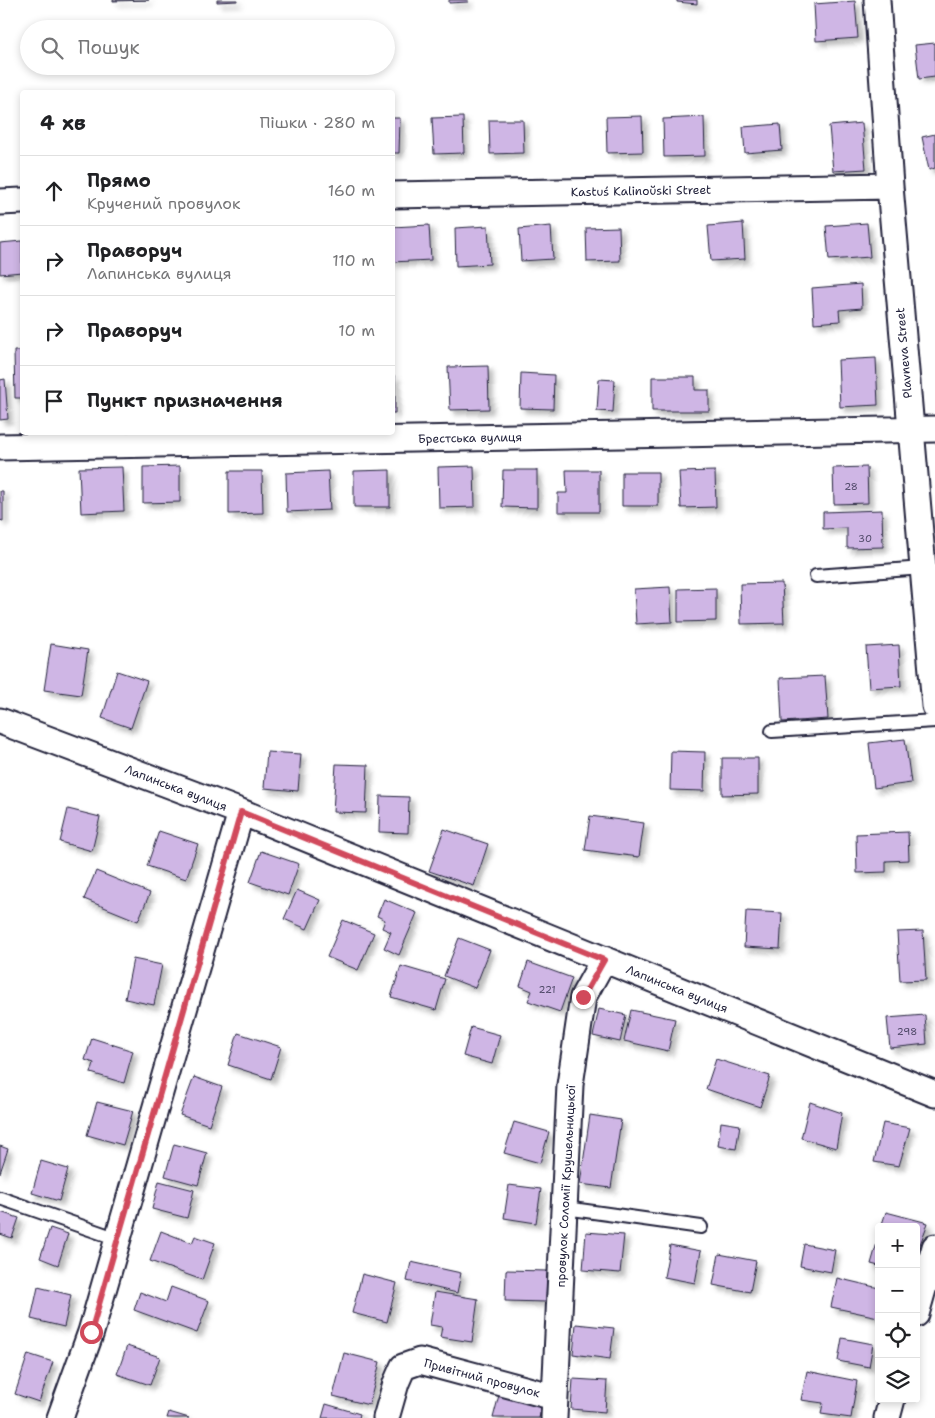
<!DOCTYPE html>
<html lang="uk">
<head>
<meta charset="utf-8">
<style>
  body { margin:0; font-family:"Shantell Sans",sans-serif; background:#f6f6f6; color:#202124 }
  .controls { position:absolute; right:15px; bottom:15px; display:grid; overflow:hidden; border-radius:5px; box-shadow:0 2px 8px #0003 }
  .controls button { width:45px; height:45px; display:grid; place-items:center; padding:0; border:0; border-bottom:1px solid #e0e0e0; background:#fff; color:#202124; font:25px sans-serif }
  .stop { position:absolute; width:15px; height:15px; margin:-11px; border:4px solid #d1495b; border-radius:50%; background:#fff }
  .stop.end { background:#d1495b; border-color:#fff; box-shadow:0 1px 5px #0008 }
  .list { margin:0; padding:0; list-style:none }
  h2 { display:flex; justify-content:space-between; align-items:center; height:65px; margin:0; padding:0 20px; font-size:21px }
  h2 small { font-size:16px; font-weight:400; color:#757577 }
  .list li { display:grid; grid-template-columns:32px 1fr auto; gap:15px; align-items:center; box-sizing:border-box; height:70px; padding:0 20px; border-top:1px solid #e0e0e0 }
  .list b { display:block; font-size:19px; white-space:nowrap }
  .list p { margin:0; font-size:16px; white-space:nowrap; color:#757577 }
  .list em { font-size:16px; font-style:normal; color:#757577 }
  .icon { flex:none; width:28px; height:28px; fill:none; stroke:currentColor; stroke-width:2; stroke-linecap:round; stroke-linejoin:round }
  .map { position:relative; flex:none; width:935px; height:1418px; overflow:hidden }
  .search { position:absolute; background:#fff; box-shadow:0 2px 8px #0003; left:20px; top:20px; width:375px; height:55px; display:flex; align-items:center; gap:12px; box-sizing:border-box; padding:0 18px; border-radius:28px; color:#757577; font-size:19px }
  .panel { position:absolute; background:#fff; box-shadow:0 2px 8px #0003; left:20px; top:90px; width:375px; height:345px; border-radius:5px }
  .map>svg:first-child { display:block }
</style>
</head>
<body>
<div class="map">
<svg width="935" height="1418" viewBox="0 0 935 1418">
  <defs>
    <filter id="shadow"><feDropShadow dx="4.5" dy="4.5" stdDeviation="2.5" flood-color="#0004"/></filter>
  </defs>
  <rect width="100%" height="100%" fill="#fff"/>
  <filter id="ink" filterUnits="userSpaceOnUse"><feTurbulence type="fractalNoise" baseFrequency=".02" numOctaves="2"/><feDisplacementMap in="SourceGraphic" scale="10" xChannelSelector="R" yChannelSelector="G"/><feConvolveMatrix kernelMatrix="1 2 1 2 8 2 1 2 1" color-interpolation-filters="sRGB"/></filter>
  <g filter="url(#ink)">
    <path fill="#cfb6e5" stroke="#22223b" filter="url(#shadow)" d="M113,0H149L113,1Z
      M217,0H237V1L217,2Z
      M449,0H468V2L449,3Z
      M677,0H697V4L677,2Z
      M855,1L858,38L816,41L814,4Z
      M935,43V77L919,79L915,45Z
      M642,116L643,152L607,153L606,117Z
      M463,117L464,153L434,154L432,118Z
      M704,117L705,156L664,157L663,119Z
      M392,118H400L399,153H392Z
      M489,120H523L524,153L490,154Z
      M862,123L866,169L833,171L829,126Z
      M780,124L782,150L745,153L743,127Z
      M935,134V168L929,170L922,137Z
      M743,223L745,259L711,261L708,226Z
      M867,223L870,257L829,260L826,226Z
      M429,225L431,260L392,262V227Z
      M488,226L490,264L456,266L455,228Z
      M551,226L553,259L521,261L519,229Z
      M619,227L620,261L587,262L586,228Z
      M22,241V272L0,274V243Z
      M861,284L862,308L839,310L840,321L814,323L812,288Z
      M14,351H22V398H15Z
      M876,358L878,405L840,407L838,360Z
      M488,366L489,409L450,410L448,367Z
      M521,373L554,375L553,409L520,408Z
      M392,376H395V413H392Z
      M652,377H695V390H709V411H652Z
      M5,379L8,419L0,420V380Z
      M599,379L615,380L613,412L597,411Z
      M180,466V502L143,503V467Z
      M474,466L475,507L439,508L438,467Z
      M122,467L124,511L81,513L79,468Z
      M867,467L868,503L834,504L833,468Z
      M390,470V507H354V471Z
      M503,470H537V508L502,507Z
      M566,470H599V512H558V493H567Z
      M229,471H262L263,513L229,514Z
      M328,471L330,510L287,512L286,473Z
      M715,471L716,507L681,508L679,472Z
      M622,472H658V506H622Z
      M0,491H3V521L0,520Z
      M882,510L883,547L847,548V528L823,529V512Z
      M782,583L784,623L741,624L740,584Z
      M670,587L672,622L636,624L634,589Z
      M716,588V621L678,622V589Z
      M51,644L88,650L81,695L44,690Z
      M899,645L901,686L869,688L866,647Z
      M117,671L147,681L131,728L102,718Z
      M825,676L828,719L782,722L780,678Z
      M905,739L911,783L874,788L869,743Z
      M671,751L705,752L704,791L670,790Z
      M267,752L301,754L298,791L264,788Z
      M722,758H758V794L722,795Z
      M336,764L368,765L366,813L333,812Z
      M380,796L409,797L408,833L379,832Z
      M68,809L100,817L92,851L60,842Z
      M590,816L644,823L639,857L585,850Z
      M444,829L488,844L474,886L429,871Z
      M159,831L198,844L186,879L147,866Z
      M908,832L909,860L886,861V872L857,873L856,834Z
      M261,851L299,864L288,895L250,882Z
      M96,871L150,893L138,921L84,899Z
      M297,890L320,900L307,929L284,919Z
      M384,899L417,913L399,955L384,948L391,932L382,928L385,920L377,916Z
      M746,911L782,913L780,949L744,947Z
      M343,920L374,933L358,970L327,957Z
      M923,931L926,980L900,981L897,932Z
      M459,938L490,950L475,988L444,976Z
      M133,959L162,965L154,1005L125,999Z
      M528,962L572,978L560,1012L528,1001L532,991L520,986Z
      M401,966L445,979L436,1010L391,997Z
      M599,1009L626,1015L620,1042L593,1036Z
      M631,1010L675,1019L668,1051L624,1041Z
      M925,1015L927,1044L890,1048L887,1018Z
      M471,1027L500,1035L492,1064L463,1056Z
      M238,1033L281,1047L271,1079L228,1065Z
      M92,1038L133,1051L124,1083L91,1073L94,1063L85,1060Z
      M716,1059L770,1076L760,1107L706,1089Z
      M194,1077L222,1087L209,1125L180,1115Z
      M97,1102L133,1111L123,1145L87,1135Z
      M810,1102L842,1113L836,1148L801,1138Z
      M590,1115L621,1120L611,1188L580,1184Z
      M514,1122L549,1132L540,1163L504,1153Z
      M721,1122L740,1125L736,1149L718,1146Z
      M883,1123L910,1128L899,1166L874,1162Z
      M174,1144L207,1153L198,1185L165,1176Z
      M0,1146L8,1149L0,1173Z
      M41,1161L68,1169L59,1201L32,1193Z
      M159,1181L194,1190L187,1218L152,1209Z
      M509,1185L541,1189L536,1223L504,1218Z
      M0,1212L19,1218L12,1238L0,1234Z
      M886,1212L928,1223L916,1255V1227H881Z
      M50,1228L68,1234L58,1265L40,1258Z
      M161,1231L192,1243L195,1236L215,1243L202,1280L150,1261Z
      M586,1232L624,1235L620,1273L583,1270Z
      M879,1236V1266L871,1264Z
      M804,1244L835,1250L831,1272L800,1266Z
      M670,1245L701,1251L695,1283L664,1277Z
      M719,1254L756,1261L750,1292L713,1285Z
      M411,1262L461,1273L457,1293L407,1281Z
      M506,1270L547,1271L546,1302L505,1301Z
      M362,1274L397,1283L387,1322L352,1313Z
      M837,1278L879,1288L878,1317L831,1307Z
      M38,1287L71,1295L64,1327L31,1319Z
      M171,1287L209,1301L197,1333L134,1310L140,1292L166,1302Z
      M435,1292L478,1299L472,1342L440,1337L442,1327L430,1325Z
      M576,1324L614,1328L610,1359L573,1354Z
      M842,1338L873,1344L869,1367L838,1361Z
      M127,1346L160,1357L150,1385L117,1374Z
      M344,1353L380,1362L369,1405L333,1396Z
      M28,1354L53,1362L39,1402L15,1394Z
      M807,1371L857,1381L851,1418L821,1414L823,1403L801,1400Z
      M573,1379L607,1381L605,1412L571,1409Z
      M499,1395L542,1405L539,1418H493Z
      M326,1404L360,1414L359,1418H322Z
      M169,1412L189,1418H167Z"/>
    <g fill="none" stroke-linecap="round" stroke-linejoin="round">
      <g stroke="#22223b" stroke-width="16">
        <path id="lane" d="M816,576L923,568
          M772,731L935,721
          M0,1198L118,1239
          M565,1208L701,1227"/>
      </g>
      <g stroke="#22223b" stroke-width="29">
        <path id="street" d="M877,0L890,186L935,706
          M392,195L890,186
          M0,202L22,201
          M0,447L935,429
          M0,721L241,812L935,1094
          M916,1314L935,1247
          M60,1418L91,1332L241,812
          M386,1418L396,1383L403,1367L420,1361L554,1397
          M554,1418L570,1085L583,997L604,959
          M887,1418L892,1399"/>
      </g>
      <use href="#lane" stroke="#fff" stroke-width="12"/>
      <use href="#street" stroke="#fff" stroke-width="25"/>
    </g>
  </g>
  <g fill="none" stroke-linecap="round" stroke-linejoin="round" filter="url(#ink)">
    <path stroke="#d1495b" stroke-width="6" d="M91,1332L241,812L604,960L583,997"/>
  </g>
  <g text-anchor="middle" stroke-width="4.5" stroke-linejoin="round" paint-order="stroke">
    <g font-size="10" fill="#4d4766">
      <text x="851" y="490">28</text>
      <text x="865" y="542">30</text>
      <text x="547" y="993">221</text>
      <text x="907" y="1035">298</text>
    </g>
    <g font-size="12" fill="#22223b" stroke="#fff">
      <text transform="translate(641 191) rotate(-1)" y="4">Kastuś Kalinoŭski Street</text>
      <text transform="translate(904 353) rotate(-95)" y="4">Plavneva Street</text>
      <text transform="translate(470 438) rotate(-1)" y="4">Брестська вулиця</text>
      <text transform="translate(176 788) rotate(21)" y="4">Лапинська вулиця</text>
      <text transform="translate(677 989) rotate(22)" y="4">Лапинська вулиця</text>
      <text transform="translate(566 1186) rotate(-87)" y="4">провулок Соломії Крушельницької</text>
      <text transform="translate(482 1378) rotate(15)" y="4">Привітний провулок</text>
    </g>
  </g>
</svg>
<div class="controls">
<button>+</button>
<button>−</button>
<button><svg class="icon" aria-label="locate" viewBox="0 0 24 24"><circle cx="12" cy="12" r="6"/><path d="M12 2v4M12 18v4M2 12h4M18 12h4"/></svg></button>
<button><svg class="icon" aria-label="layers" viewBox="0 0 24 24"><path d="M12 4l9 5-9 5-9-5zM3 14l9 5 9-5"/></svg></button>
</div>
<div class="stop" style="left:91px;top:1332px"></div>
<div class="stop end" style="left:583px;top:997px"></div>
<div class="search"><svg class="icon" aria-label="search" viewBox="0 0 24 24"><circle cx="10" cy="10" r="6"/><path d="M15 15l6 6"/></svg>Пошук</div>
<section class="panel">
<h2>4 хв<small>Пішки · 280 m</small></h2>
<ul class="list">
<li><svg class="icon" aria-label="ahead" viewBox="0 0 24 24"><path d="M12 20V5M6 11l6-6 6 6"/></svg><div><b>Прямо</b><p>Кручений провулок</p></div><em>160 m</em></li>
<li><svg class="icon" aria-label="right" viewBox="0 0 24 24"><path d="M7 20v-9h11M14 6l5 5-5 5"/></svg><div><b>Праворуч</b><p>Лапинська вулиця</p></div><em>110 m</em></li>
<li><svg class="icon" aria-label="right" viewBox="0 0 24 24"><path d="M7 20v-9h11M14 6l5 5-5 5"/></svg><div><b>Праворуч</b></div><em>10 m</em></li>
<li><svg class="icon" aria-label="arrive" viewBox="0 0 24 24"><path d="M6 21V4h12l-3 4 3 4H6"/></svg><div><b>Пункт призначення</b></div></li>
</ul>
</section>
</div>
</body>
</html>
